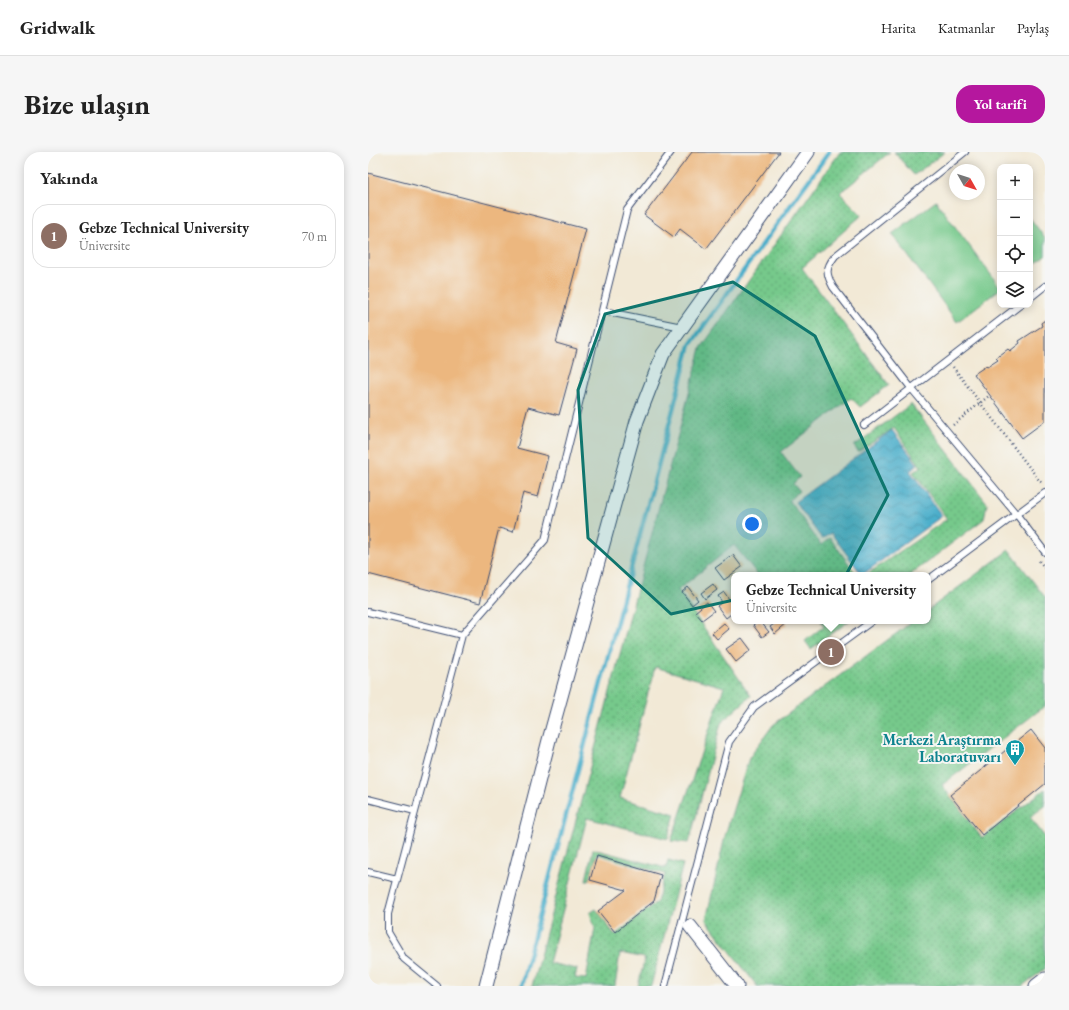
<!DOCTYPE html>
<html lang="tr">
<head>
<meta charset="utf-8">
<style>
  body { margin:0; font-family:"EB Garamond",serif; background:#f6f6f6; color:#222 }
  .controls { position:absolute; right:12px; top:12px; display:grid; overflow:hidden; border-radius:8px; box-shadow:0 2px 10px #0003 }
  .controls button { width:36px; height:36px; display:grid; place-items:center; padding:0; border:0; border-bottom:1px solid #e0e0e0; background:#fff; color:#222; font:20px sans-serif }
  .compass { position:absolute; left:581px; top:12px; width:36px; height:36px; border-radius:50%; background:#fff; box-shadow:0 2px 10px #0003; rotate:129deg }
  .you { position:absolute; left:384px; top:372px; width:14px; height:14px; margin:-10px; border:3px solid #fff; border-radius:50%; background:#1a73e8; box-shadow:0 0 0 6px #1a73e833 }
  .badge { display:grid; place-items:center; width:26px; height:26px; border-radius:50%; background:#b5179e; color:#fff; font-size:13px; font-weight:700 }
  .pin { position:absolute; translate:-50% -50%; border:2px solid #fff; box-shadow:0 1px 4px #0006 }
  .popup { position:absolute; left:363px; top:420px; width:200px; height:52px; box-sizing:border-box; display:grid; place-content:center; border-radius:8px; background:#fff; filter:drop-shadow(0 1px 3px #0005); font-size:13px; white-space:nowrap; color:#767676 }
  .popup b { font-size:15px; color:#222 }
  .popup::after { content:''; position:absolute; left:50%; top:100%; margin-left:-8px; border:8px solid transparent; border-top-color:#fff }
  .list { margin:0; padding:0; list-style:none }
  h2 { display:flex; justify-content:space-between; align-items:center; height:52px; margin:0; padding:0 16px; font-size:17px }
  h2 small { font-size:13px; font-weight:400; color:#767676 }
  .list li { display:grid; grid-template-columns:26px 1fr auto; gap:12px; align-items:center; box-sizing:border-box; height:64px; margin:0 8px 8px; padding:0 8px; border:1px solid #e0e0e0; border-radius:16px }
  .list b { display:block; font-size:15px; white-space:nowrap }
  .list p { margin:0; font-size:13px; white-space:nowrap; color:#767676 }
  .list em { font-size:13px; font-style:normal; color:#767676 }
  .icon { flex:none; width:22px; height:22px; fill:none; stroke:currentColor; stroke-width:2; stroke-linecap:round; stroke-linejoin:round }
  .map { position:relative; flex:none; width:677px; height:834px; overflow:hidden; border-radius:16px }
  header { display:flex; align-items:center; gap:24px; box-sizing:border-box; height:56px; padding:0 20px; background:#fff; border-bottom:1px solid #e0e0e0 }
  header strong { font-size:19px }
  nav { display:flex; gap:22px; margin-inline-start:auto; font-size:14px }
  .intro { display:flex; align-items:center; justify-content:space-between; box-sizing:border-box; height:96px; padding:0 24px }
  h1 { margin:0; font-size:28px }
  .button { padding:10px 18px; border-radius:16px; background:#b5179e; color:#fff; font-size:14px; font-weight:700 }
  main { display:flex; gap:24px; padding:0 24px }
  aside { flex:1; background:#fff; border-radius:16px; box-shadow:0 2px 10px #0003 }
  .map>svg:first-child { display:block }
</style>
</head>
<body>
<header>
<strong>Gridwalk</strong>
<nav><a>Harita</a><a>Katmanlar</a><a>Paylaş</a></nav>
</header>
<div class="intro"><h1>Bize ulaşın</h1><a class="button">Yol tarifi</a></div>
<main>
<aside>
<h2>Yakında<small></small></h2>
<ul class="list">
<li><span class="badge" style="background:#8d6e63">1</span><div><b>Gebze Technical University</b><p>Üniversite</p></div><em>70 m</em></li>
</ul>
</aside>
<div class="map">
<svg width="677" height="834" viewBox="0 0 677 834">
  <defs>
    <pattern id="grass-dots" width="8" height="8" patternUnits="userSpaceOnUse"><rect width="8" height="8" fill="#76c98b"/><path d="M2 2h.1M6 6h.1" fill="none" stroke="#60a475" stroke-width="1.8" stroke-linecap="round"/></pattern>
    <pattern id="water-waves" width="16" height="10" patternUnits="userSpaceOnUse"><rect width="16" height="10" fill="#4cafcb"/><path d="M0 5q4-4 8 0t8 0" fill="none" stroke="#3e8fa8"/></pattern>
  </defs>
  <rect width="100%" height="100%" fill="#f6f6f2"/>
  <filter id="ink" filterUnits="userSpaceOnUse"><feTurbulence type="fractalNoise" baseFrequency=".025" numOctaves="2"/><feDisplacementMap in="SourceGraphic" scale="8" xChannelSelector="R" yChannelSelector="G"/><feConvolveMatrix kernelMatrix="1 2 1 2 8 2 1 2 1" color-interpolation-filters="sRGB"/></filter>
  <filter id="wash" filterUnits="userSpaceOnUse"><feTurbulence type="fractalNoise" baseFrequency=".012" numOctaves="4" result="noise"/><feDisplacementMap in="SourceGraphic" scale="16" xChannelSelector="R" yChannelSelector="G"/><feGaussianBlur stdDeviation="0.9" result="paint"/><feColorMatrix in="noise" values="0 0 0 0 0 0 0 0 0 0 0 0 0 0 0 0 0 1.4 0 .05"/><feComposite in="paint" operator="in"/></filter>
  <g filter="url(#wash)">
    <rect width="100%" height="100%" fill="#f2e9d6"/>
    <path fill="url(#grass-dots)" stroke="#487c74" d="M472,0H522L472,41L494,63L434,116L521,233L492,255L483,246L413,300L432,325L425,332L431,339L421,348L453,393L462,386L489,423H390L366,393L310,438L383,544L353,571L321,691L303,689L356,535L287,515L252,646L307,662L300,687L219,666L181,811L209,817L207,826L218,827L227,776L222,761L228,757L247,783L289,750L297,722L229,702L221,728H218L225,697L298,716L300,708L315,712L283,834H270L277,806L252,801L247,834H164L333,196Z
      M526,0H577L546,23Z
      M543,252L619,351L616,367L542,423H498L579,367L545,320L553,315L526,276L490,300L486,294Z
      M641,398L677,445V554L574,633L614,686L677,637V654L662,665L677,685V817L654,834H389L338,768L358,680L381,606L405,573L545,469H560V458Z
      M453,469H481L443,497L437,489L456,474Z"/>
    <path fill="#76c98b" stroke="#487c74" d="M568,49L632,135V137L589,170L524,82Z
      M662,66L677,86V104L662,115Z"/>
    <path fill="url(#water-waves)" stroke="#346f94" d="M524,278L550,313L542,319L574,364L494,423L463,381L454,387L427,350Z"/>
    <g fill="none" stroke-linecap="round" stroke-linejoin="round">
      <path stroke="#4cafcb" stroke-width="4.5" d="M153,834L322,193L461,0"/>
    </g>
    <g id="blocks">
      <path fill="#ecb77f" d="M324,0H411L338,97L312,77L306,85L276,63Z
        M0,21L218,77L188,191L209,197L191,263L160,255L149,296L180,304L170,345L155,341L145,380L131,376L112,451L0,422Z
        M677,168V269L654,286L606,222L618,214L619,215L630,208L628,206L640,197L642,199L652,191L651,189L674,174L673,171Z
        M365,403L374,415L356,428L347,416Z
        M345,432L349,438L337,447L333,441Z
        M320,435L330,448L324,453L314,440Z
        M356,440L366,454V467L363,462L358,466L349,454L354,450L350,444Z
        M339,450L346,459L334,468L327,460Z
        M390,469H392L401,480L394,485L385,473Z
        M410,469H416L419,472L407,482L402,475Z
        M356,471L361,477L349,487L344,481Z
        M374,486L383,498L368,510L358,497Z
        M663,578L677,596V632L614,683L582,643Z
        M229,704L293,723L286,749L247,780L230,759L258,738L222,728Z"/>
    </g>
  </g>
  <g filter="url(#ink)">
    <use href="#blocks" fill-opacity="0" stroke="#3b4b70" stroke-width="1"/>
    <g fill="none" stroke-linecap="round" stroke-linejoin="round">
      <g stroke="#3b4b70" stroke-width="8">
        <path id="lane" d="M597,0L467,104C457,117 458,122 465,135L543,236L649,363L677,400
          M662,146L677,134
          M235,159L314,175
          M496,273L652,153
          M560,428L677,341
          M0,460L94,483
          M0,647L47,659
          M0,720L29,727
          M69,834L36,807L20,780V762L94,483L177,388L259,58L303,0
          M297,834L361,590L386,555L504,469"/>
      </g>
      <g stroke="#3b4b70" stroke-width="15">
        <path id="street" d="M322,774L369,834
          M118,834L181,588L269,269L295,202L440,0
          M668,834L677,827"/>
      </g>
      <path stroke="#3b4b70" stroke-width="2.5" stroke-dasharray="1 3" stroke-linecap="butt" d="M585,215L674,332
        M585,273L622,243
        M671,409L677,416"/>
      <use href="#lane" stroke="#fff" stroke-width="6"/>
      <use href="#street" stroke="#fff" stroke-width="13"/>
    </g>
  </g>
  <path fill="#0f766e" fill-opacity="0.2" stroke="#0f766e" stroke-width="3" stroke-linejoin="round" d="M365,130L447,184L520,343L478,423L303,462L220,386L210,238L237,162Z"/>
  <defs>
    <g id="building-pin" transform="scale(1)"><path d="M0 17L-7.5 6A9.5 9.5 0 1 1 7.5 6Z" fill="#0f9aa8" stroke="#f6f6f2"/><path d="M-4-6H4V6H1V3H-1V6H-4ZM-2.5-4.3h1.7v1.8h-1.7ZM.8-4.3h1.7v1.8H.8ZM-2.5-1h1.7V.8h-1.7ZM.8-1h1.7V.8H.8Z" fill="#fff"/></g>
  </defs>
  <g fill-rule="evenodd">
    <use href="#building-pin" x="647" y="597"/>
  </g>
  <g text-anchor="middle" stroke-width="4" stroke-linejoin="round" paint-order="stroke">
    <g font-size="15" font-weight="bold" fill="#0d838f" stroke="#f6f6f2" text-anchor="end">
      <text x="633" y="593">Merkezi Araştırma<tspan x="633" dy="17">Laboratuvarı</tspan></text>
    </g>
  </g>
</svg>
<div class="controls">
<button>+</button>
<button>−</button>
<button><svg class="icon" aria-label="locate" viewBox="0 0 24 24"><circle cx="12" cy="12" r="6"/><path d="M12 2v4M12 18v4M2 12h4M18 12h4"/></svg></button>
<button><svg class="icon" aria-label="layers" viewBox="0 0 24 24"><path d="M12 4l9 5-9 5-9-5zM3 14l9 5 9-5"/></svg></button>
</div>
<svg class="compass" viewBox="-18 -18 36 36"><path d="M0-13l5 13h-10z" fill="#e53935"/><path d="M0 13l5-13h-10z" fill="#767676"/></svg>
<div class="you"></div>
<div class="pin badge" style="left:463px;top:500px;background:#8d6e63">1</div>
<div class="popup"><b>Gebze Technical University</b>Üniversite</div>
</div>
</main>
</body>
</html>
